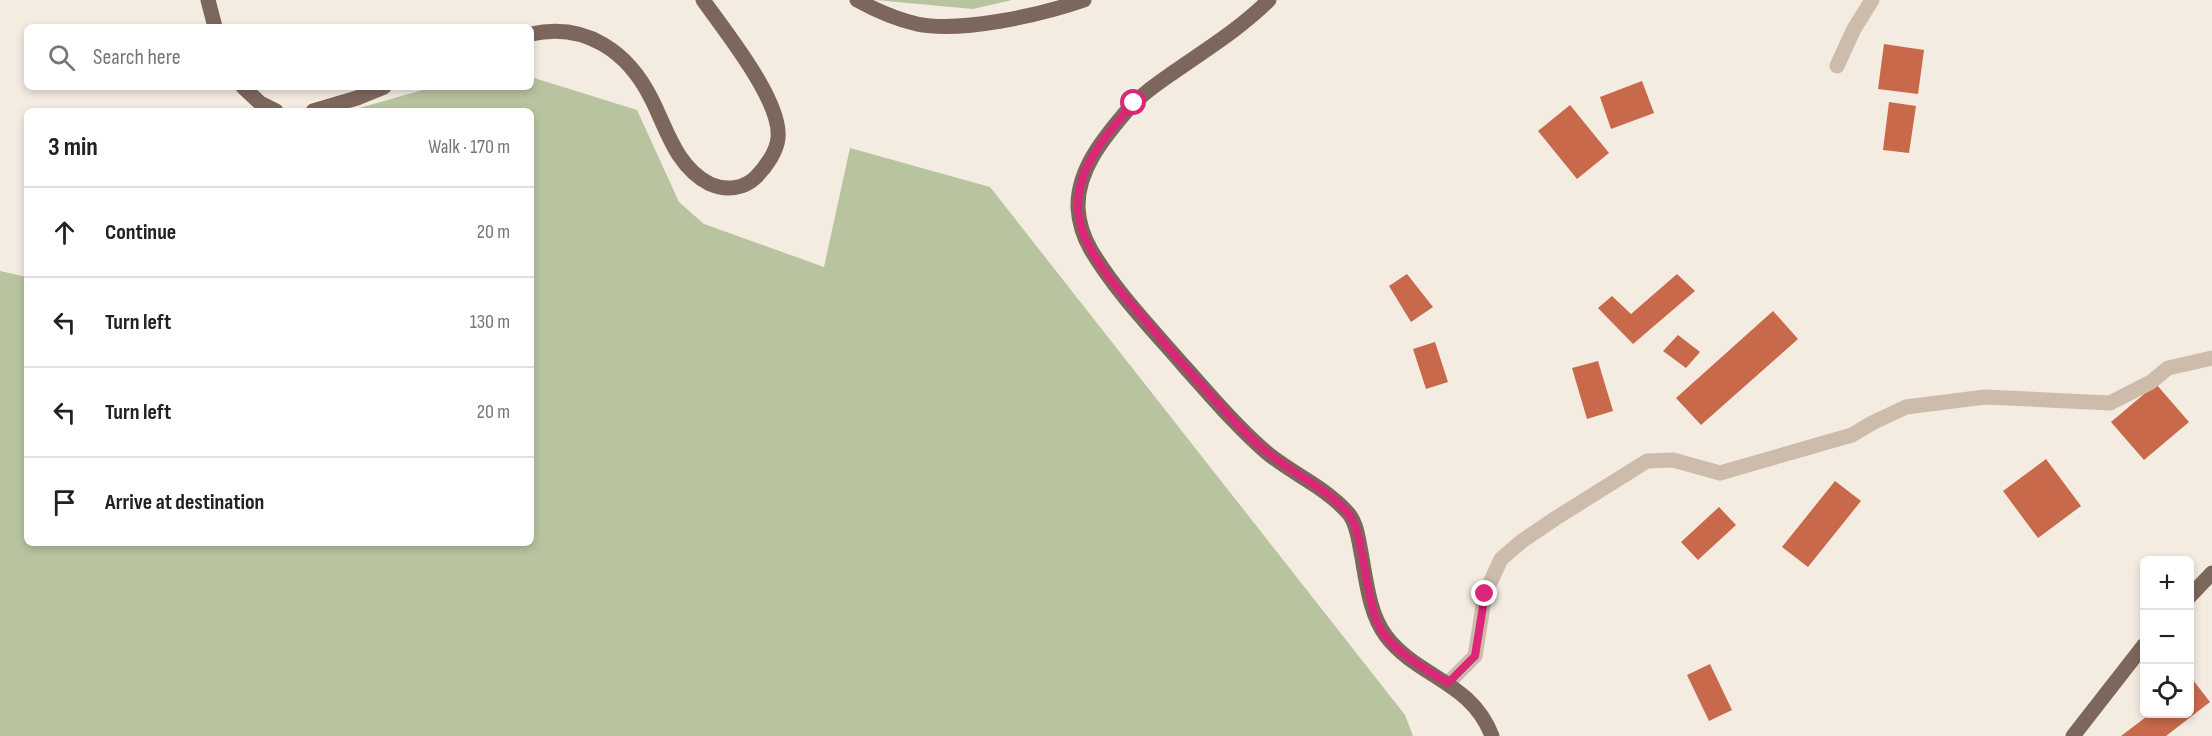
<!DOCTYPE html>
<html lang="en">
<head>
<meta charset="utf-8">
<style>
  body { margin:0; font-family:"Sofia Sans Condensed",sans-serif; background:#f2f2f2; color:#222 }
  .controls { position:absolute; right:18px; bottom:18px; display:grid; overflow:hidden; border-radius:9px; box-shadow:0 3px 9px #0003 }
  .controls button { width:54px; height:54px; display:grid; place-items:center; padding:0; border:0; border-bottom:2px solid #e0e0e0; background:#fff; color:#222; font:30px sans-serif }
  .stop { position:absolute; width:18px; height:18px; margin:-14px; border:4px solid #db2777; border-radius:50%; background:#fff }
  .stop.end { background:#db2777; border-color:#fff; box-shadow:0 2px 6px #0008 }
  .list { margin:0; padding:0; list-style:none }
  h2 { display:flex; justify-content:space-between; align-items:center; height:78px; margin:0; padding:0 24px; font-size:26px }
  h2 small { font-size:20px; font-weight:400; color:#767676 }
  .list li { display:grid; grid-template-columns:39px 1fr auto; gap:18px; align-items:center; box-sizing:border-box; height:90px; padding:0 24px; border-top:2px solid #e0e0e0 }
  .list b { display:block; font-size:22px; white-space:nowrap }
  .list em { font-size:20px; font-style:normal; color:#767676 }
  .icon { flex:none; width:33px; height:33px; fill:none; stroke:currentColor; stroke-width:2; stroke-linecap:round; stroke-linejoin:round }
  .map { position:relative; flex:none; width:2212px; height:736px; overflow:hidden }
  .search { position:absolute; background:#fff; box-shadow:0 3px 9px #0003; left:24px; top:24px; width:510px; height:66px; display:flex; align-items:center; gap:15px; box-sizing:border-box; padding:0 21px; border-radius:9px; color:#767676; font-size:22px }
  .panel { position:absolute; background:#fff; box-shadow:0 3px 9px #0003; left:24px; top:108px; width:510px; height:438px; border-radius:9px }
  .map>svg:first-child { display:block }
</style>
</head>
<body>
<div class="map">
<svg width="2212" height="736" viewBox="0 0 2212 736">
  <rect width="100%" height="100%" fill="#f4ebe1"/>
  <path fill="#b8c4a0" d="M875,0H1012L973,9Z
    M531,77L637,110L679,202L704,224L824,267L850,148L990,187L1405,715L1413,736H0V271L27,277V543H531V111H349L433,87H531Z"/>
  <path fill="#c8694b" d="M1884,44L1924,50L1918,94L1878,89Z
    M1642,81L1654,113L1611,129L1600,97Z
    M1889,102L1916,106L1909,153L1883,150Z
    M1570,105L1609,153L1577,179L1538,131Z
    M1407,274L1433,307L1411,322L1389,286Z
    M1677,274L1695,291L1633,344L1598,308L1612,296L1631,314Z
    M1773,311L1798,339L1701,425L1676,398Z
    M1678,335L1700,352L1686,368L1663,351Z
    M1435,342L1448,382L1426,389L1413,349Z
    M1598,361L1613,411L1587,419L1572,368Z
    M2156,384L2189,422L2144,460L2111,422Z
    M2046,459L2081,506L2038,538L2003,491Z
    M1835,481L1861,501L1808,567L1782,547Z
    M1719,507L1736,525L1698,560L1681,542Z
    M1710,664L1732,710L1709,721L1687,675Z
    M2193,680L2210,702L2166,736H2121L2150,714H2190V682Z"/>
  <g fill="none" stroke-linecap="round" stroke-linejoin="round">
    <path stroke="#cdbbac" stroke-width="15" d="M1837,66L1854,29L1872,0
      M1448,683L1475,656L1485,594L1501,559L1522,541L1556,518L1647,461L1673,460L1720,473L1852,435L1872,423L1906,407L1985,397L2110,403L2151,382L2168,368L2212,358"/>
    <path stroke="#7d675c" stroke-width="15" d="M208,0L215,27
      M857,0C877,11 895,19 917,24C961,33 1041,15 1084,0
      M1269,0C1241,28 1207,49 1174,72C1157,84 1139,96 1125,113C1102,140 1077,171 1078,208C1079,223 1084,238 1091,250C1116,292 1152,329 1184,366C1210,395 1236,426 1266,452C1292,474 1326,487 1349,514C1356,523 1358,536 1360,547C1366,576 1368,612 1386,636C1418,678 1471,681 1492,736
      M531,34C585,22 628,51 652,100C667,130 677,168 710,184C726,191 744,189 756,177C766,167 777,151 778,138C782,101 724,30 703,0
      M243,87L260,103L276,111
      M313,111L357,98L384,87
      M2190,596L2212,573
      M2073,736L2144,645"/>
  </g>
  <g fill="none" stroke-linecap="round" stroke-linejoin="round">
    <path stroke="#db2777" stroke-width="8" d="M1134,103C1108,132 1076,167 1078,209C1079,222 1083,236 1090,248C1105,277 1130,302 1151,327C1175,356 1200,384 1226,412C1239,426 1252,441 1268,453C1294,474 1326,488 1348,513C1357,524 1359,541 1362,555C1367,577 1369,601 1377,622C1387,648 1425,669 1448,683L1475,656L1485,594"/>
  </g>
</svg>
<div class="controls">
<button>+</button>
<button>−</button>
<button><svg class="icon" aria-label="locate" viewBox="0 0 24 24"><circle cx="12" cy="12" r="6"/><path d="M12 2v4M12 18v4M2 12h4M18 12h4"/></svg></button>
</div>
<div class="stop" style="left:1134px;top:103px"></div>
<div class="stop end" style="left:1485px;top:594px"></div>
<div class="search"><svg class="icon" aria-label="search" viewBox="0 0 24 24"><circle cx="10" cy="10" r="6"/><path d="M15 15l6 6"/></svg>Search here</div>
<section class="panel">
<h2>3 min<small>Walk · 170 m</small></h2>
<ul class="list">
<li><svg class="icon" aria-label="ahead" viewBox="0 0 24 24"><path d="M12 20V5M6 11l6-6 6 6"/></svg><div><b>Continue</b></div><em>20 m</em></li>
<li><svg class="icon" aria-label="left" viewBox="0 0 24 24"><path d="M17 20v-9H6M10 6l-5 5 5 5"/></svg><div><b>Turn left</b></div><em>130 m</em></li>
<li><svg class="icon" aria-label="left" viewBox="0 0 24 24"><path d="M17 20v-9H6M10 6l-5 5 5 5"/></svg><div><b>Turn left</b></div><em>20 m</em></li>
<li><svg class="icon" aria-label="arrive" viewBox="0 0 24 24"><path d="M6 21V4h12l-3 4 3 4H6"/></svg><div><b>Arrive at destination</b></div></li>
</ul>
</section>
</div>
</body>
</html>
